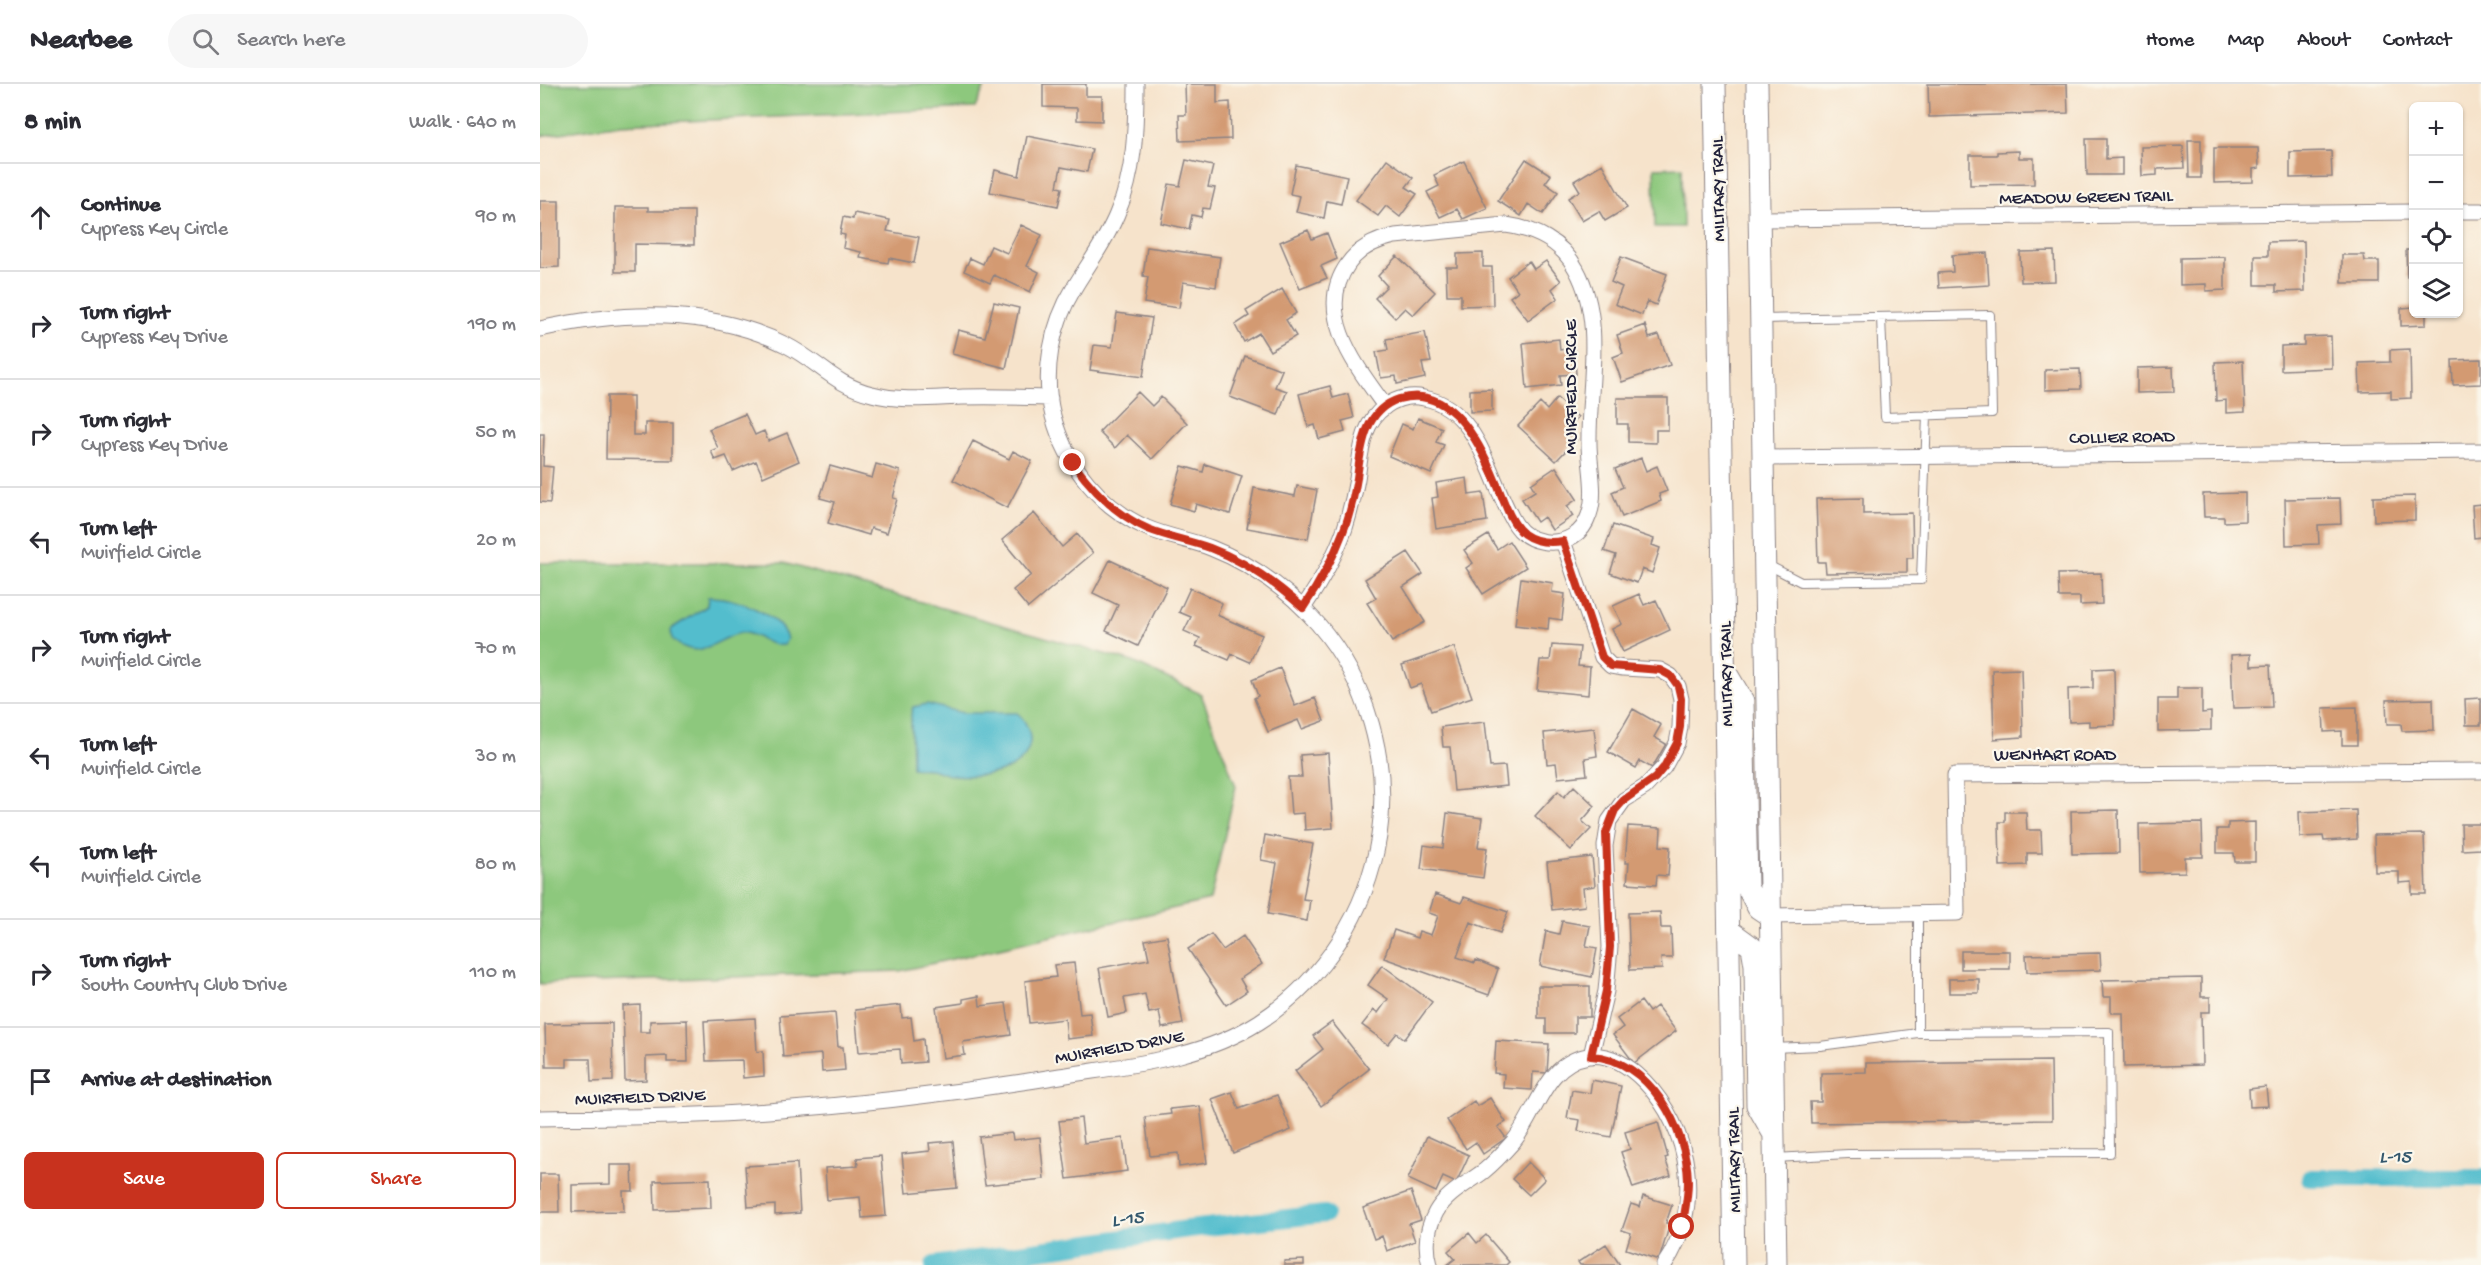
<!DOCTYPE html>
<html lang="en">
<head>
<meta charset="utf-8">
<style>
  body { margin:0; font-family:"Gochi Hand",sans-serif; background:#f7f7f7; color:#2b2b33 }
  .controls { position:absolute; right:18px; top:18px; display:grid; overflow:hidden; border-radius:9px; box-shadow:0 2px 4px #0004 }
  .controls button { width:54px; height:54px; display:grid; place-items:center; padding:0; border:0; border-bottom:2px solid #e1e1e2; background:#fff; color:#2b2b33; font:30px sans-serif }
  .stop { position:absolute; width:18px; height:18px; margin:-14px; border:4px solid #c8321e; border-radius:50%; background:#fff }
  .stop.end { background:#c8321e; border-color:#fff; box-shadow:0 2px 6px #0008 }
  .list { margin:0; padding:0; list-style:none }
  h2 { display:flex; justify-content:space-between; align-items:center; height:78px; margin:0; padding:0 24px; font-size:26px }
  h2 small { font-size:20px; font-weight:400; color:#7c7c81 }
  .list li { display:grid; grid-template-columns:39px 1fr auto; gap:18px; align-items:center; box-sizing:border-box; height:108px; padding:0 24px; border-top:2px solid #e1e1e2 }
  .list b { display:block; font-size:22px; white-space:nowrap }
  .list p { margin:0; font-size:20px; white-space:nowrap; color:#7c7c81 }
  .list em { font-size:20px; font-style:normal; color:#7c7c81 }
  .actions { display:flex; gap:12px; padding:18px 24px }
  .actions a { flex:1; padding:14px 0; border:2px solid #c8321e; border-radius:9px; text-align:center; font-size:21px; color:#c8321e }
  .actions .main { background:#c8321e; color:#fff }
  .icon { flex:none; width:33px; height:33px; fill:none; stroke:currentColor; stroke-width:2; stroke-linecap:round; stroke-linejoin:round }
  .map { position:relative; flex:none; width:1941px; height:1181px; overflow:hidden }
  header { display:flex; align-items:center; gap:36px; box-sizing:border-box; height:84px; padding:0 30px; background:#fff; border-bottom:2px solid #e1e1e2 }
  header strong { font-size:28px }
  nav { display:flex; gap:33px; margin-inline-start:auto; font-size:21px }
  .search { width:420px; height:54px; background:#f7f7f7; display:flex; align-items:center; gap:15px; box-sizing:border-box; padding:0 21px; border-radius:33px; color:#7c7c81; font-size:22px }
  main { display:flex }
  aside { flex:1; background:#fff }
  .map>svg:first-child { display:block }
</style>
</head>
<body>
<header>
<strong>Nearbee</strong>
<div class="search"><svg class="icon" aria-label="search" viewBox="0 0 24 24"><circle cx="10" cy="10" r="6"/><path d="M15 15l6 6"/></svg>Search here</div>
<nav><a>Home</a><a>Map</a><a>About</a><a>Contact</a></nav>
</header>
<main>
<aside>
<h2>8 min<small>Walk · 640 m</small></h2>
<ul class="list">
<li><svg class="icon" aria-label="ahead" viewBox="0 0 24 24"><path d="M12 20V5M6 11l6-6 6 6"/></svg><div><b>Continue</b><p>Cypress Key Circle</p></div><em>90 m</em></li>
<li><svg class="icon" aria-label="right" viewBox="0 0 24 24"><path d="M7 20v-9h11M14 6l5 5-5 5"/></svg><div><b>Turn right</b><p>Cypress Key Drive</p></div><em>190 m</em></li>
<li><svg class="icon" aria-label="right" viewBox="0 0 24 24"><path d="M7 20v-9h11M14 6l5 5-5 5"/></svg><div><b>Turn right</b><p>Cypress Key Drive</p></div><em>50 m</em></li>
<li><svg class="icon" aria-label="left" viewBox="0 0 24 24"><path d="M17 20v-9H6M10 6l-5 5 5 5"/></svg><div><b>Turn left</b><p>Muirfield Circle</p></div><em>20 m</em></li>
<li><svg class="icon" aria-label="right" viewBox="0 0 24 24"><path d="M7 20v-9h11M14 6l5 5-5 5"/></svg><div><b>Turn right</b><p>Muirfield Circle</p></div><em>70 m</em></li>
<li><svg class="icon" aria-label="left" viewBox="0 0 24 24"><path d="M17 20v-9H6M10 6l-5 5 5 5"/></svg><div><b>Turn left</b><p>Muirfield Circle</p></div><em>30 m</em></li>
<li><svg class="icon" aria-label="left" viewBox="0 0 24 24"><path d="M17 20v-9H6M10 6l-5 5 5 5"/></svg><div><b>Turn left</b><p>Muirfield Circle</p></div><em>80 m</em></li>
<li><svg class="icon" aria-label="right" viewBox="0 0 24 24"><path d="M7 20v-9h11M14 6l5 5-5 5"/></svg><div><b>Turn right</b><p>South Country Club Drive</p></div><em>110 m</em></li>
<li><svg class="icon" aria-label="arrive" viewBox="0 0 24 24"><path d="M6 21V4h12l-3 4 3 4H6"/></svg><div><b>Arrive at destination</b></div></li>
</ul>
<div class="actions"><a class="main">Save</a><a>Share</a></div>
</aside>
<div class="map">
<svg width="1941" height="1181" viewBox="0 0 1941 1181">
  <rect width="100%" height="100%" fill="#fbf7ec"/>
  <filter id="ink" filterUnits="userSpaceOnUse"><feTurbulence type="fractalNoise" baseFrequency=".0167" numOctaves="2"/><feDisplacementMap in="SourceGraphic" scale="12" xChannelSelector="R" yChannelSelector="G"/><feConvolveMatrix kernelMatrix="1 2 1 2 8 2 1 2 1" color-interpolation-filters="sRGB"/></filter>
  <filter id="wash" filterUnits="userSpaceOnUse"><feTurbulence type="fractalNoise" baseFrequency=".008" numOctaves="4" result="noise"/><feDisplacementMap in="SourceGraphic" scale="24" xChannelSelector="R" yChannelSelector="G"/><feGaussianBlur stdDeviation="1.35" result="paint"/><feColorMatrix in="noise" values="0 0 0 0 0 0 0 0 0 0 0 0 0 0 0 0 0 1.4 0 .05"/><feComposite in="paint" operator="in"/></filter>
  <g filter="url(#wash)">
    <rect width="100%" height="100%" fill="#f6e3cb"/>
    <path fill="#8dc87d" stroke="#58755c" stroke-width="1.5" d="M0,0H446L435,24L81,40L0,52Z
      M1142,83L1143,143H1115L1114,84Z
      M0,479H244L593,578L661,610L696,702L670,816L360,887L0,900Z"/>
    <path fill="#52bdcd" stroke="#3a7084" stroke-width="1.5" d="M168,513C193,512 240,530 247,555L244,561C228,563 220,551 205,549C200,548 196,550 191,552C167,563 155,575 132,555L131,545L167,522Z
      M387,620L423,629H477C485,635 491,648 490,658C486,692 437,693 412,691C405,691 398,686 390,685C384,684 378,685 372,684L371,630L373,623Z"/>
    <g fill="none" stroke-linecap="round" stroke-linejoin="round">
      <path stroke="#52bdcd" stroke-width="18" d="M1770,1094H1941
        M394,1181L648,1145L785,1130"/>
    </g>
    <g id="blocks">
      <path fill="#d39a72" d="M503,0H546V12H562V37L537,36V24L503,23Z
        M645,0H677V19L690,18L691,55L640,57L639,31H646Z
        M1388,0H1527L1528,29L1389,33Z
        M487,52L552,65L547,88L521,83L517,103L522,104L518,122L450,108L455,86L479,92Z
        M1546,55H1566V75L1582,74V91H1547Z
        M1648,56H1661V94H1649Z
        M1643,62L1644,84L1617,85V91L1602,92L1601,63Z
        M1674,64H1718L1719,84L1713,85V98L1674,99Z
        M1479,67V74H1494V100L1430,101V71H1457V68Z
        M1791,67L1792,93L1750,94V68Z
        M847,75L873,94L866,103L877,110L860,133L846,122L838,132L816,116Z
        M986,75L1011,91L1005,99L1018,108L1003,130L988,120L981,132L958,117Z
        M646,76L673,82L668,103L675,104L670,125L663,124L661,133L652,131L649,145L621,139L629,100L640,102Z
        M924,77L947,124L923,135L917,125L900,133L887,108L899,102L894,91Z
        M1062,80L1087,124L1065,137L1059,127L1042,137L1028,114L1040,107L1034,97Z
        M756,81L807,92L801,120L787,117L784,134L756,128L760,112L750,110Z
        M0,117H19V183L0,184Z
        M75,123H108V127H154V161L95,160V188H75Z
        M314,129L350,136L347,147L379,153L374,179L349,174L348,179L320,174L321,168L303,164L305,151L300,150L303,133L313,135Z
        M481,141L502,151L487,182L499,188L490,208L454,191L450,199L424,187L430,174L443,180L451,162L467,169Z
        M768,146L772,155L787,149L797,175L781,182L787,194L760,205L740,158Z
        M1764,157L1765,207L1736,208V201H1715V172H1728V158Z
        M607,163L680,173L676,203L643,198L639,224L604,219L608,193L603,192Z
        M1866,166H1874V193H1867Z
        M1514,167L1515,197L1481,198L1480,168Z
        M943,169V183H952L953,221L921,222V211H907L906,183H917V170Z
        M1447,169L1449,201L1399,204L1398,189L1413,188L1412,171Z
        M1802,171H1824L1825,177H1839V199H1802Z
        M857,172L895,208L873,231L865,224L855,234L835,214L847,202L838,192Z
        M1081,173L1127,190L1116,221L1107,217L1102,231L1075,220L1082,203L1071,198Z
        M1685,173V206L1666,207V200L1640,201V174Z
        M989,177L994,185L1006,177L1021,197L1012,205L1018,214L988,236L970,213L978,207L968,193Z
        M742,205L756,229L746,236L756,252L730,267L719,249L704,258L695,241L709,232L706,227Z
        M454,218L479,224L466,284L412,270L418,246L445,253Z
        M1874,223V230H1886V241L1861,242V224Z
        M577,229L612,234L603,293L550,286L554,261L572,263Z
        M1105,241L1109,254L1119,251L1130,281L1082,298L1073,273L1083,269L1077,251Z
        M885,248L891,278L882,279L885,294L857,300L856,292L841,294L836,268L848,266L846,255Z
        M1791,252L1792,284L1741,286V262L1764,261V253Z
        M1019,255L1020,266L1034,264L1036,290L1020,291L1021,301L987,305L983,259Z
        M1870,265L1871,314L1851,315V307L1820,308L1819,279L1850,278V266Z
        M705,272L742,286L735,303L747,307L738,331L690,313Z
        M1941,275V300L1913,301L1912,276Z
        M1703,277L1705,328L1686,329V316L1676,317L1675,278Z
        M1633,283L1634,308L1597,309V284Z
        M1540,285L1541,305L1505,306V286Z
        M790,302L793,314L808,310L814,334L802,337L805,348L779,355L775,341L768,343L759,310Z
        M952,305V327L930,328V306Z
        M598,308L612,322L621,313L647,339L612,375L587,351L575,364L559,348Z
        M67,312H93V351H105V339H133V376L66,375Z
        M1017,314L1038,333L1027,345L1037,355L1016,377L978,342L1000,319L1007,326Z
        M1077,314H1128V346H1116V359L1088,358V340H1077Z
        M205,330L215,351L224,347L228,357L247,349L259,377L223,393L216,377L193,387L186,372L175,376L171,367L178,364L169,345Z
        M878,334L902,344L896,358L904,361L891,390L849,372L862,340L873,345Z
        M0,350H4L3,382L13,383L10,419L0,418Z
        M433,357L469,375L473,367L492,377L467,424L413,396Z
        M1101,374L1106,387L1117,382L1127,407L1119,410L1121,417L1082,433L1072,408L1083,403L1075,385Z
        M336,380L360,387L353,414L357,415L347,449L331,444L329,451L288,439L295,418L280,414L290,382L332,394Z
        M665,380L702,392L690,430L656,420L654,427L630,420L642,382L663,388Z
        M1016,383L1037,415L1027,422L1033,432L1012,446L1004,433L997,438L982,415L995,407L991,400Z
        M927,394L929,411L943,409L947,437L896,445L892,414L898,413L896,399Z
        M757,402L777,406L768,455L707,444L714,404L755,412Z
        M1705,409V437L1684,438V433H1664L1663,410Z
        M1875,412V436L1834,437L1833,413Z
        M1323,414V430L1372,429L1373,474H1367V488L1286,489L1285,478H1278L1276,415Z
        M1800,414L1801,440L1778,441L1779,460L1746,461L1745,415Z
        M1941,420V453L1934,454L1932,421Z
        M494,429L522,463L537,450L553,469L488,524L473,506L491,491L462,456Z
        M1073,441L1114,455L1112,461L1120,464L1112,489L1102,485L1097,499L1070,489L1076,471L1064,467Z
        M948,451L957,465L969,457L986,483L943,510L926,484L933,479L924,466Z
        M868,468L883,490L863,503L885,538L852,558L827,519L836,514L825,495Z
        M570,476L627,503L598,562L566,547L578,521L553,509Z
        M1561,489L1562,520L1540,521V513H1519L1518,490Z
        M981,494L1013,499L1012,508L1025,510L1022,536L1009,534L1008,545L975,541Z
        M650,504L682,519L677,531L722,551L710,578L692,570L689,576L656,562L660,554L644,547L651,533L639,528Z
        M1099,510L1104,521L1116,516L1130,546L1083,568L1072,545L1082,540L1073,522Z
        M1012,561L1040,563L1038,582L1050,583L1048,611L997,606L1000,576H1010Z
        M914,563L932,613L891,627L881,600L870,604L862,581Z
        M1711,570V582L1730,581L1732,623L1693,624L1691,571Z
        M740,584L755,622L775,614L784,637L762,645L758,636L728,648L714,614L718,612L712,596Z
        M1574,584L1575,641L1549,642V637L1529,638L1528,605L1553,604V585Z
        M1481,585L1483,653L1454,655L1452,586Z
        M1637,604H1662V629L1671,628V646L1618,647V615H1637Z
        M1941,614V641H1926L1925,615Z
        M1893,615L1894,646L1862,647L1861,640H1847L1846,616Z
        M1817,623V661H1802V647L1784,648L1783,624Z
        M1093,625L1121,641L1114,653L1126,660L1112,684L1100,677L1096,684L1068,668Z
        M945,638L950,683L965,682L967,702L914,707L910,663H903L901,643Z
        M1054,644L1057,672L1045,674L1047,691L1018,694L1016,679L1007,680L1004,649Z
        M788,669L793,744L765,746L764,729L751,730L748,693H762L760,671Z
        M1034,702L1055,722L1042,737L1051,745L1031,766L995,732L1018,707L1024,713Z
        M1578,726L1579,769L1532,770L1531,727Z
        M1816,726L1817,755L1784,757L1783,752L1760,753L1759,728Z
        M1465,728H1486L1487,746H1501L1502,769H1487V781L1460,782L1459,738H1465Z
        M907,729L942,734L938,763L947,764L943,794L881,785L884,761L903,764Z
        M1715,738V778H1695L1694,769H1677V745H1688V739Z
        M1662,739L1663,773H1645V788L1600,789L1599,740Z
        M1921,740H1941V765L1922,766Z
        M1088,742L1121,744L1120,762L1130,763L1128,792L1117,791L1116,801L1087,799L1089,779H1085Z
        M1884,750L1886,810H1872V798L1859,799V788H1835L1834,751Z
        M725,751L773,760L763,815L770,816L767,837L728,830L737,779L721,776Z
        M1052,773L1055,802L1043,804L1045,822L1012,826L1007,778Z
        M895,810L921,819L924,813L968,828L960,849L930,838L917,873L935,879L936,876L958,885L949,911L844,874L854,846L877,854L879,847L891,851L898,832L889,829Z
        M1120,828L1121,844H1131L1132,874H1121L1122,885L1090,886L1088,829Z
        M1022,837L1050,842L1046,862L1057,864L1052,893L1000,882L1006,847L1019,850Z
        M671,850L683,866L703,852L722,880L700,895L707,907L686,921L648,865Z
        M627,852L643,940L622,944L619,927L609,929L605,910L584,914L587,929L568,933L559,884L609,875L605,856Z
        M1421,867H1470V885H1421Z
        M1560,869L1561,886L1487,888L1486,871Z
        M534,879L540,930L550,929L553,952L527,955L525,935L489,939L485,897L516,893L514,881Z
        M842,881L892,918L865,955L857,949L848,960L822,941L834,926L838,929L848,915L828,901Z
        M1661,894V913H1670V928H1661L1662,981L1584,983L1583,929H1571V913H1563L1562,896Z
        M1409,895H1439V909H1409Z
        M998,902H1050V933H1035V949H1006V934H998Z
        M439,912L440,922L466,919L471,951L423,958L425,971L403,974L396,923L423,919V915Z
        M1101,917L1109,928L1117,922L1136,947L1094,979L1073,951L1083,943L1077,935Z
        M100,921V948H110V937L147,936L148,978H127V972L106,973V996L85,997L83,922Z
        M361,921L362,934L371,933L374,957L383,955L385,978L361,980L360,965L319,968L315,926Z
        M295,928L298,963H303L305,986L282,988L281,970L243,973L240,932Z
        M215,934L217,968L223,967L224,992L203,994L202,976L166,977L164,937Z
        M792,938L829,985L781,1022L755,987L783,965L773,952Z
        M72,939L73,997L51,998L50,975H27V983H6L5,940Z
        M956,957L1009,960L1007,989L993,988L992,1006L963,1004L964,990L954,989Z
        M1511,977L1512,1036L1271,1039L1270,1018H1281V989L1326,988V979Z
        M1052,996L1081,1002L1071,1053L1038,1047L1040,1036L1027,1034L1032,1006L1050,1009Z
        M1726,1003L1728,1022L1710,1023L1709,1005Z
        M692,1008L699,1025L737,1011L751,1046L693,1069L672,1015Z
        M950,1014L966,1038L958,1043L966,1054L943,1070L936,1058L926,1065L907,1036L934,1017L937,1022Z
        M660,1022L667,1079L639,1083L638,1069L610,1072L605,1033L631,1030L630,1025Z
        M541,1034L544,1059L583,1054L587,1087L527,1095L519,1037Z
        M1118,1038L1128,1073L1125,1074L1131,1092L1093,1104L1081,1068L1090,1065L1085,1048Z
        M472,1049L473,1056L500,1053L504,1095L445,1101L439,1053Z
        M887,1052L929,1071L916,1099L903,1093L896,1108L868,1095Z
        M413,1057L417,1104L366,1109L362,1070L390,1067L389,1059Z
        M341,1072L346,1132L322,1134L320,1113L287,1116L285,1084L318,1082L317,1074Z
        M988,1078L1005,1095L989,1111L972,1095Z
        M257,1079L260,1129L235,1131V1121L208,1123L205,1082Z
        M70,1081H92L93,1107H83L84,1127L32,1128V1101L70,1100Z
        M0,1090H18L19,1128H0Z
        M170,1095L171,1124L115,1126L114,1097Z
        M871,1107L881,1136L869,1140L875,1157L847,1167L842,1152L834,1155L823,1124Z
        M1103,1112L1132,1121L1126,1139L1130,1140L1119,1176L1086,1165L1091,1149L1082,1146L1091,1120L1100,1123Z
        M929,1149L937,1159L946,1151L969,1178L966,1181H907L915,1175L908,1167Z
        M1066,1160L1080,1181H1040L1038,1178Z
        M764,1176V1181H744V1177Z"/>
    </g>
  </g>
  <g filter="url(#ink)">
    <use href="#blocks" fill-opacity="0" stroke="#8c8283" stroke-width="1.5"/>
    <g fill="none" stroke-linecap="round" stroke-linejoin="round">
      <g stroke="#8c8283" stroke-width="10">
        <path id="service" d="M1221,235C1298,234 1374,232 1450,231L1452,329L1345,333L1341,233
          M1226,480L1261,498L1381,496L1387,331
          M1233,964L1280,962L1378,949V830
          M1235,1074L1308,1070L1570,1069L1569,948L1378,949"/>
      </g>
      <g stroke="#8c8283" stroke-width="17">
        <path id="minor" d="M1918,127H1941
          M1220,135L1874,128
          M0,245C80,227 171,223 246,261C278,277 294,301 332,310C361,318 393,314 423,313C452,312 481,313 510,314
          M1223,374L1941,367
          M1023,457L1062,573L1071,582L1083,584L1120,586L1131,592L1138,602L1141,615L1140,643L1137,659L1124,683L1105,703L1084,716L1069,737L1065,762L1070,863L1066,907L1051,972
          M763,524C780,499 795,473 805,444C810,428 814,412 817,395C821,369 821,339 846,322C857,314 871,311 884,314C941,324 950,402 976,441C988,459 1015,463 1033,452C1040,448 1046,440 1049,431C1057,410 1049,381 1049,359C1048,303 1065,237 1036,185C1022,158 995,145 966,141L855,152C836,156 819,164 808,180C773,229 817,283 845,322
          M1230,832L1417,829L1415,691L1941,687
          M0,1034C76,1033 152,1033 228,1027C325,1020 423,1008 520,992C588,981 659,976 719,938C784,896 827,828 839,752C850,678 828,598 778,540C749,507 712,480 671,464C650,456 628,453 607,444C561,424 526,381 513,332C502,289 511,242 534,204C549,179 566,157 577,130C595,89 596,44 596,0
          M890,1181C885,1163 887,1144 896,1128C907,1109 927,1100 944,1087C955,1078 964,1068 973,1058C997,1029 1005,979 1048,972C1070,969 1089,982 1104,997C1151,1045 1164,1124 1124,1181"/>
      </g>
      <g stroke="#8c8283" stroke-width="23">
        <path id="secondary" d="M1175,0L1194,1181
          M1217,0L1236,1181
          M1187,590L1203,617L1207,803L1218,824L1230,832
          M1190,847L1212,863L1215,881L1217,1021L1233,1049"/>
      </g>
      <use href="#service" stroke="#fff" stroke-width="8"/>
      <use href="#minor" stroke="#fff" stroke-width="15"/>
      <use href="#secondary" stroke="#fff" stroke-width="21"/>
    </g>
  </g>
  <g fill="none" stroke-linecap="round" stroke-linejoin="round" filter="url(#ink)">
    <path stroke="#c8321e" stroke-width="8" d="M533,379C553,407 576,431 608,445C628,453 650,457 670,464C705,477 736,499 763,524C779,500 793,475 803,448C810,431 814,412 817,394C821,364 824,326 859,315C911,300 940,359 956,398C963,414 970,439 984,450C995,458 1010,459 1023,457L1062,573L1071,582L1120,586L1131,592L1138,602L1141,615L1140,643L1137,659L1124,683L1115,694L1084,716L1075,726L1066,749L1070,863L1066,907L1051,972C1109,975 1147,1044 1148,1097C1148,1113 1145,1128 1142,1143"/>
  </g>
  <g text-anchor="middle" stroke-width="4.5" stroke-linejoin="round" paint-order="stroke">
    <g font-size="18" fill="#22223b" stroke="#fbf7ec">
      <text transform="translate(1177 105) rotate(-91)" y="6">MILITARY TRAIL</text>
      <text transform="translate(1546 112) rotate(-1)" y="6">MEADOW GREEN TRAIL</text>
      <text transform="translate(1030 303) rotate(-90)" y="6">MUIRFIELD CIRCLE</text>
      <text transform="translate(1582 352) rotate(-1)" y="6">COLLIER ROAD</text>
      <text transform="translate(1185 590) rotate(-91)" y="6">MILITARY TRAIL</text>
      <text x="1515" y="676">WENHART ROAD</text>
      <text transform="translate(579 962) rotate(-10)" y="6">MUIRFIELD DRIVE</text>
      <text transform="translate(100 1012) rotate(-2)" y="6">MUIRFIELD DRIVE</text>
      <text transform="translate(1193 1076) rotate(-91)" y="6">MILITARY TRAIL</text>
    </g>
    <g font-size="20" font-style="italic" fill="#33586e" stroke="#fbf7ec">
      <text x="1855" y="1078">L-15</text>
      <text transform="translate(587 1133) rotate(-7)" y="7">L-15</text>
    </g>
  </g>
</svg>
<div class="controls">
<button>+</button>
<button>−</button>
<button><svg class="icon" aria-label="locate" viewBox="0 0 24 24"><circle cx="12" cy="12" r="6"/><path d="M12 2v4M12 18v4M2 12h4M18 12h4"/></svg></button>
<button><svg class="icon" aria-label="layers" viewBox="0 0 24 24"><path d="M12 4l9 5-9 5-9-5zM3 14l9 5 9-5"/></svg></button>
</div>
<div class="stop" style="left:1142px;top:1143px"></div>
<div class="stop end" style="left:533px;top:379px"></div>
</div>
</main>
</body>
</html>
